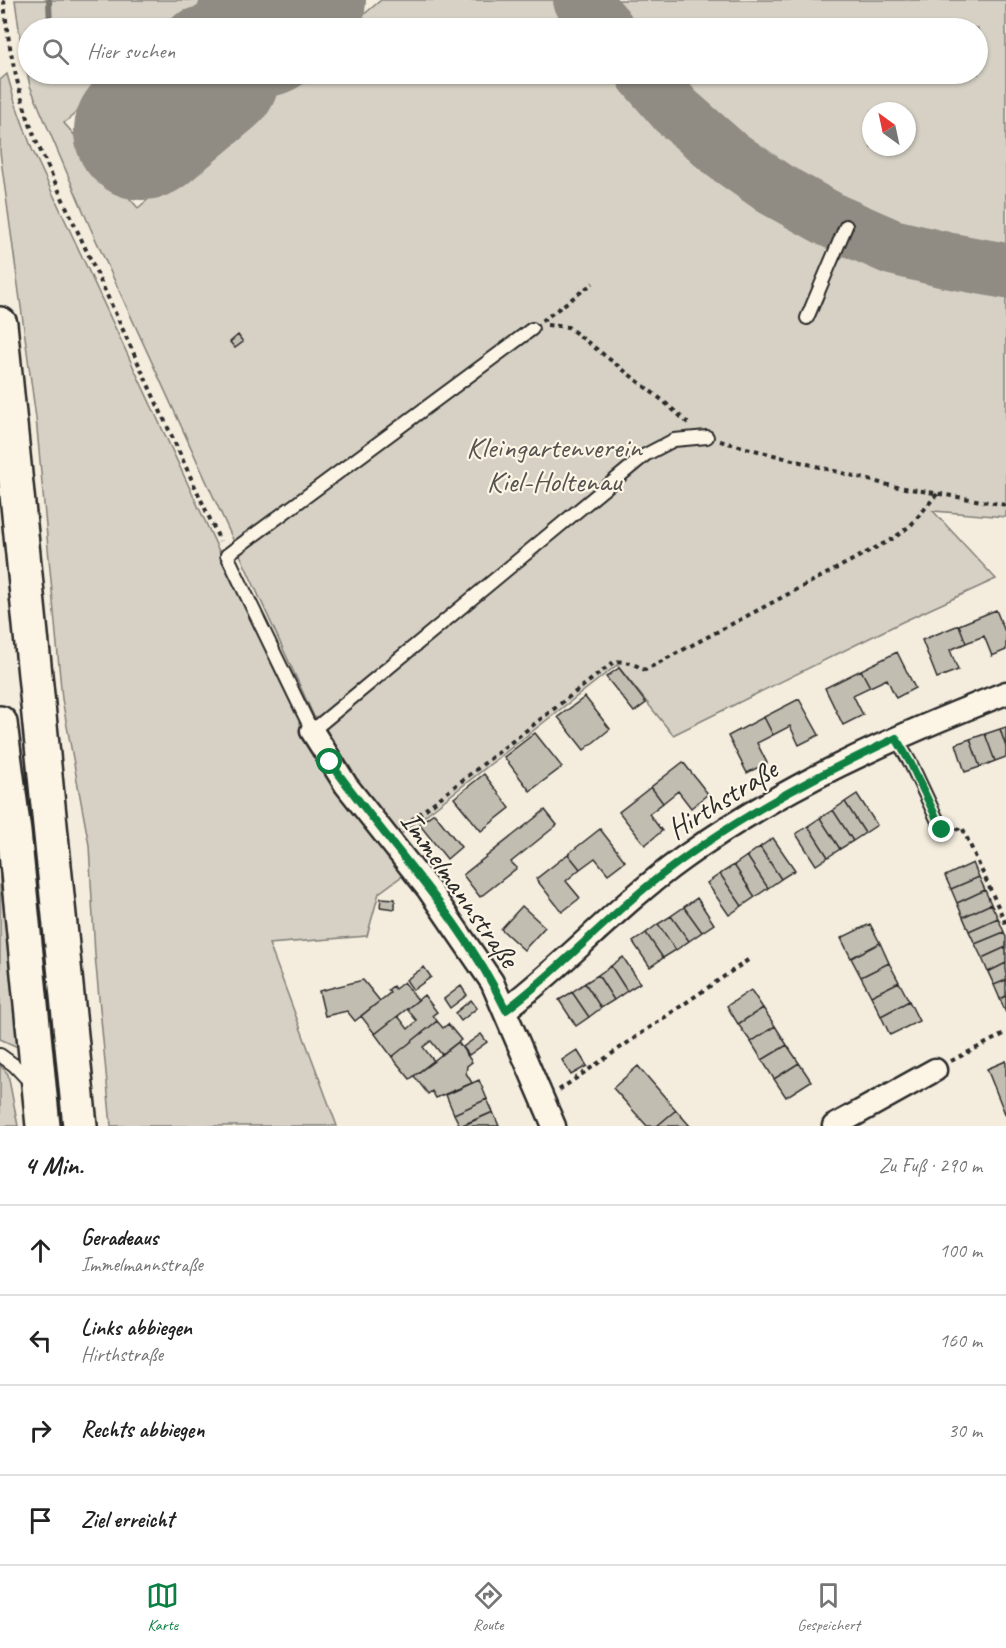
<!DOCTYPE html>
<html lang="de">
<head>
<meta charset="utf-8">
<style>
  body { margin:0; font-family:Caveat,sans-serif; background:#f6f6f6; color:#222 }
  .compass { position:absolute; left:862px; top:102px; width:54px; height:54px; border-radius:50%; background:#fff; box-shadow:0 2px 4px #0004; rotate:327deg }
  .stop { position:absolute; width:18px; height:18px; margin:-14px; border:4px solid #0b8043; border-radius:50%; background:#fff }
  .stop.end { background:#0b8043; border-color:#fff; box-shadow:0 2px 6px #0008 }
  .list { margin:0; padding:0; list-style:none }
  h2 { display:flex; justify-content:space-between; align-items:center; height:78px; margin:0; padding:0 24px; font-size:26px }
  h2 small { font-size:20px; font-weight:400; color:#767676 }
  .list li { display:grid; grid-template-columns:39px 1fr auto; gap:18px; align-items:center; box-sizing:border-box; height:90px; padding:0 24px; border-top:2px solid #e0e0e0 }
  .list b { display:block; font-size:22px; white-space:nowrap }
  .list p { margin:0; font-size:20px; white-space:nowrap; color:#767676 }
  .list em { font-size:20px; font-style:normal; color:#767676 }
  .icon { flex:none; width:33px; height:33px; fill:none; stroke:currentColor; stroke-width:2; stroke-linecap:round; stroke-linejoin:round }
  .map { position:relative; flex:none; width:1006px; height:1126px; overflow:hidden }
  .search { position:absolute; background:#fff; box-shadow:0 2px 4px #0004; left:18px; right:18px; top:18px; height:66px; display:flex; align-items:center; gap:15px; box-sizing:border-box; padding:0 21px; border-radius:33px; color:#767676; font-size:22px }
  .sheet { height:438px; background:#fff }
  nav { display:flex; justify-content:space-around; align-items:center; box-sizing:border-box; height:84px; border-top:2px solid #e0e0e0; background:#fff; font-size:16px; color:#767676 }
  nav a { display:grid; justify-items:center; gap:3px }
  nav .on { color:#0b8043 }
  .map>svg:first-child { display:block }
</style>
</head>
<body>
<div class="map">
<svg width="1006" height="1126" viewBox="0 0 1006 1126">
  <rect width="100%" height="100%" fill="#f4edde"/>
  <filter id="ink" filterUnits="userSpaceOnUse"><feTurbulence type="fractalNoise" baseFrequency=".0167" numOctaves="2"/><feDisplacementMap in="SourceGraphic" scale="12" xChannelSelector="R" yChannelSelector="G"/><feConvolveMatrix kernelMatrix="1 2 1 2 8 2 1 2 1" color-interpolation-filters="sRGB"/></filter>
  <g filter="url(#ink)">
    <path fill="#d6d1c4" stroke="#807e78" stroke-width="1.5" fill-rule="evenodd" d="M15,0H208L175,28H28V74H122L64,123L138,208L295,74H621C648,105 674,137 707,163C744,194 785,216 827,240L829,251L802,320L812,323C826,301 830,264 849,250C897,265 956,289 1006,290V517L933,511L996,579L902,622L673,735L617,665L400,835L322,734L90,227L30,86L21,43Z
      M381,0H558L582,28H348Z
      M606,0H1006V251L943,241L868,215L782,171L744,143L698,103L671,74H978V28H631ZM871,111H907V147H871Z
      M7,74L15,102L32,149L272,665L313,747L406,873L379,893L367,936L269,944L337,1126H111L95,955L89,845L62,699L36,418L0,152V80Z
      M0,817L22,1049L0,1039Z
      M0,1065L8,1074L18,1126H0Z"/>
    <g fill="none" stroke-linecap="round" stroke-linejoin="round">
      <path stroke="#7a7771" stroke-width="6" d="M49,0L50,28"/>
      <path stroke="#908c84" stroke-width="56" d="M581,0L606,28
        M644,74L676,111L725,154L775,189L833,221L892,247L946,260L1006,271"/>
      <path stroke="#908c84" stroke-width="138" d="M263,28L297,0
        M143,131L211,74"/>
    </g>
    <path fill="#c2bdb1" stroke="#2b2b2b" stroke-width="1.5" d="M238,335L243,342L235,348L230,342Z
      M996,610L1006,634V650L992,656L984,636L966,643L959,625Z
      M959,625L966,643L950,650L958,670L937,678L922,640Z
      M897,652L915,688L896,698L887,679L870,687L861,670Z
      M619,668L646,703L634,712L606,677Z
      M861,670L870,687L853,695L863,715L843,725L825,688Z
      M585,697L610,729L584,750L558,717Z
      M799,699L819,735L799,745L790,726L773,735L764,717Z
      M764,717L773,735L757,743L767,763L747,773L728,736Z
      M1006,727V747L1000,729Z
      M1000,729L1006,747V757L995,761L985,734Z
      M535,733L562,767L530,791L504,757Z
      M985,734L995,761L980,767L970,739Z
      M970,739L980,767L965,772L956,744Z
      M683,762L708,794L691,808L678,791L663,803L651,787Z
      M484,774L510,808L481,831L454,798Z
      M651,787L663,803L649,814L662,831L645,845L619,812Z
      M857,794L877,825L865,833L845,802Z
      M845,802L865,833L853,841L833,810Z
      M545,810L557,825L511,862L517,868L480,897L463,875Z
      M833,810L853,841L840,849L820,818Z
      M434,813L461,847L447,859L419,824Z
      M820,818L840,849L828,857L808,826Z
      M808,826L828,857L816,865L796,834Z
      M600,829L625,861L608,874L595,858L580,869L568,854Z
      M773,838L795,870L781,879L760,847Z
      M760,847L781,879L768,888L747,856Z
      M568,854L580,869L566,881L580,898L562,912L536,879Z
      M747,856L768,888L755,897L734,865Z
      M973,863L979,877L951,889L945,876Z
      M734,865L755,897L742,906L720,874Z
      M720,874L742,906L729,915L707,883Z
      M979,877L985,890L957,903L951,889Z
      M985,890L991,904L963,917L957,903Z
      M381,898L395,899V909L380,907Z
      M697,898L714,924L702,932L684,907Z
      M991,904L998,918L969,931L963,917Z
      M522,906L545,927L524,950L501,929Z
      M684,907L702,932L689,941L671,916Z
      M671,916L689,941L676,950L658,924Z
      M998,918L1004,932L975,944L969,931Z
      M658,924L676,950L663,958L646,933Z
      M870,924L880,943L851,958L841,938Z
      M1004,932L1006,937V947L982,958L975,944Z
      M646,933L663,958L650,967L633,942Z
      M880,943L889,963L861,977L851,958Z
      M1006,947V963L988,972L982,958Z
      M623,957L640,983L627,991L611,966Z
      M889,963L899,982L871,996L861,977Z
      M1006,963V980L994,985L988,972Z
      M611,966L627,991L614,1000L598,975Z
      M424,967L431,977L413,990L406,980Z
      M598,975L614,1000L601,1008L585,983Z
      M363,980L380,1001L355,1021L347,1011L325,1016L319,991Z
      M1006,980V996L1000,999L994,985Z
      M404,982L418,1000L375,1034L361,1016L390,993L388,990L393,986L395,989Z
      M899,982L909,1001L881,1016L871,996Z
      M585,983L601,1008L589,1017L572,992Z
      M461,986L467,995L450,1008L444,999Z
      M751,990L763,1008L738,1024L727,1006Z
      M572,992L589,1017L576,1026L559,1000Z
      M424,995L437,1012L433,1015L437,1021L392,1057L375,1034L398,1016L408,1029L417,1021L407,1009Z
      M1006,996V1013L1000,999Z
      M471,1000L477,1008L461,1021L455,1013Z
      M909,1001L919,1021L890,1035L881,1016Z
      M763,1008L775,1026L751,1042L738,1024Z
      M437,1021L443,1028L448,1024L461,1040L442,1055L431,1041L423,1047L434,1061L410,1079L392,1057Z
      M775,1026L787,1045L762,1060L751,1042Z
      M481,1034L487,1042L469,1055L463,1047Z
      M458,1042L472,1062L467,1066L466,1073L472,1083L436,1098L432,1091L428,1094L414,1076Z
      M787,1045L799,1063L774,1079L762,1060Z
      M577,1050L587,1066L571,1075L562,1060Z
      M1006,1061V1116L987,1069Z
      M799,1063L811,1081L786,1097L774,1079Z
      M638,1066L676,1110L657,1126H647L613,1088Z
      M479,1080L487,1099L454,1114L446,1095Z
      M487,1099L493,1112L460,1126L454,1114Z
      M676,1110L690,1126H657Z
      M493,1112L499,1126H462Z"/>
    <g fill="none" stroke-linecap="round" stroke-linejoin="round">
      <g stroke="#2b2b2b" stroke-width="16">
        <path id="service" d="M807,318L846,226
          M532,329L227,555L312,731L645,455L674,440L707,437
          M896,738L911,764L942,830
          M0,1055L14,1065L32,1084"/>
      </g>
      <g stroke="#2b2b2b" stroke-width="27">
        <path id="minor" d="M312,731L346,785L429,890L492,982L554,1126
          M505,1010C567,963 619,904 682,859C781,787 893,737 1006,693
          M834,1126L935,1070"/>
      </g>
      <g stroke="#2b2b2b" stroke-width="38">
        <path id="trunk" d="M0,324L80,1126
          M0,723L14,832L43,1126"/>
      </g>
      <path stroke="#2b2b2b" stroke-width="4" stroke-dasharray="4.5 4.5" stroke-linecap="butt" d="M4,0C8,49 19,97 37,143L220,541
        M542,321L593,283
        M547,325L568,327L662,400L688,423
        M720,441L892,486L1006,505
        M404,826L615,661L631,663L645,670L894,538L911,525L938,493
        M956,830L962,827L1006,924
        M951,1061L1006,1033
        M559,1090L748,960"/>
      <use href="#service" stroke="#fcf5e5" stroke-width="12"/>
      <use href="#minor" stroke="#fcf5e5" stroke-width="22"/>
      <use href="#trunk" stroke="#fcf5e5" stroke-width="33"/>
    </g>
  </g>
  <g fill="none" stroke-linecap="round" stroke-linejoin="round" filter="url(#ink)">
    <path stroke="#0b8043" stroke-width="8" d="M330,762C389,845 462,918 506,1010C557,972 600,924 650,884C725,824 809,779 896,738L911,764L942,830"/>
  </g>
  <g text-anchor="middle" stroke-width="4.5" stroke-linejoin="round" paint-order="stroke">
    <g font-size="30" fill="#565451" stroke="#fcf5e5">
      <text x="554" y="457">Kleingartenverein<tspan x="554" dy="34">Kiel-Holtenau</tspan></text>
    </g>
    <g font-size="30" fill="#2b2b2b" stroke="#fcf5e5">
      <text transform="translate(722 799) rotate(-32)" y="10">Hirthstraße</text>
      <text transform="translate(460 889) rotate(55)" y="10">Immelmannstraße</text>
    </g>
  </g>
</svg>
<svg class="compass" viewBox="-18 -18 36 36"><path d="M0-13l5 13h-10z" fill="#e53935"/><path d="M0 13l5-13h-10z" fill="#767676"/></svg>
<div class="stop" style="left:330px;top:762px"></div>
<div class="stop end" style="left:942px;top:830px"></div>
<div class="search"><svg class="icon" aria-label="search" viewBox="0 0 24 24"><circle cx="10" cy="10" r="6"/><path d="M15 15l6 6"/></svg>Hier suchen</div>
</div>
<section class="sheet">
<h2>4 Min.<small>Zu Fuß · 290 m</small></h2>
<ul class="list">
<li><svg class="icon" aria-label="ahead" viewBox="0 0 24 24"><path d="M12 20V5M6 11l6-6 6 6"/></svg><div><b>Geradeaus</b><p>Immelmannstraße</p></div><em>100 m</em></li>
<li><svg class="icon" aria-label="left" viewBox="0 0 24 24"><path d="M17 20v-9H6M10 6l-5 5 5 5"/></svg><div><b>Links abbiegen</b><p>Hirthstraße</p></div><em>160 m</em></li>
<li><svg class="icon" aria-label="right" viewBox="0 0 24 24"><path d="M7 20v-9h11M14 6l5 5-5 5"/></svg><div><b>Rechts abbiegen</b></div><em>30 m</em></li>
<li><svg class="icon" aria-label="arrive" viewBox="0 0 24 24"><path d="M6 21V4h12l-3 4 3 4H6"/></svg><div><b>Ziel erreicht</b></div></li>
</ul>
</section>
<nav>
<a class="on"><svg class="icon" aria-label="map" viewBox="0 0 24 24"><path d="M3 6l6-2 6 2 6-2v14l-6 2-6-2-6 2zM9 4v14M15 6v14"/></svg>Karte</a>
<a><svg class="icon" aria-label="directions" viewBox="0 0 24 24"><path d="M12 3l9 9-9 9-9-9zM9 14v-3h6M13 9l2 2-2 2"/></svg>Route</a>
<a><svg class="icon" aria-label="saved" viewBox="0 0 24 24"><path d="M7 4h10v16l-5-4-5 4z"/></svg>Gespeichert</a>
</nav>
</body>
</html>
